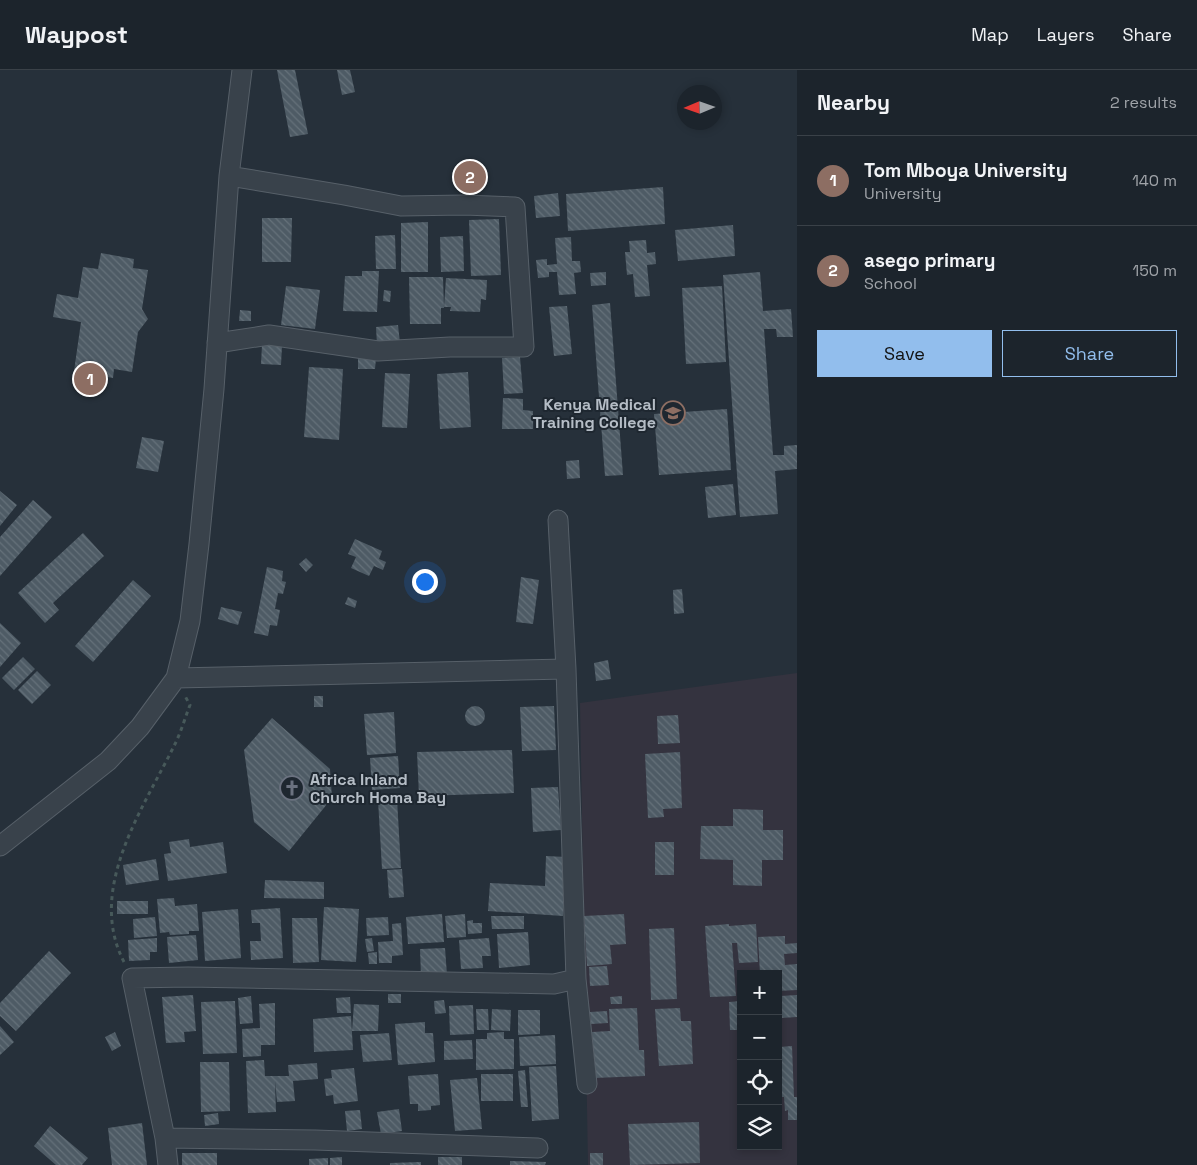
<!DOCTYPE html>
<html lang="en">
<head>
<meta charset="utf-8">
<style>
  body { margin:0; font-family:"Space Grotesk",sans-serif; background:#293038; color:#f1f3f6 }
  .controls { position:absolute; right:15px; bottom:15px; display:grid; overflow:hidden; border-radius:0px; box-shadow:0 2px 8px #0003 }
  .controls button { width:45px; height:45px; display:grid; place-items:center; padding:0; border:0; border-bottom:1px solid #3a4148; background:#1c242c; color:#f1f3f6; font:25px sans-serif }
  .compass { position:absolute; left:677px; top:15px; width:45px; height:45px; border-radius:50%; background:#1c242c; box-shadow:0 2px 8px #0003; rotate:268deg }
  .you { position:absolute; left:424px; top:511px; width:18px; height:18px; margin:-12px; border:4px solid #fff; border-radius:50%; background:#1a73e8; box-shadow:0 0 0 8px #1a73e833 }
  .badge { display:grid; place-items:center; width:32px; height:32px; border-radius:50%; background:#92beed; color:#fff; font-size:16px; font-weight:700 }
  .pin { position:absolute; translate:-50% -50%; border:2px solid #fff; box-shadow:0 1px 5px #0006 }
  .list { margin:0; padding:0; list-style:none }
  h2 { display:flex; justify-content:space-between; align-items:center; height:65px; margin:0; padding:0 20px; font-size:21px }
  h2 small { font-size:16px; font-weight:400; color:#a0a4a9 }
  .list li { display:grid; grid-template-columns:32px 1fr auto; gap:15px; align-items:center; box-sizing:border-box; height:90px; padding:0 20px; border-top:1px solid #3a4148 }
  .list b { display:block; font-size:19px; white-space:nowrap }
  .list p { margin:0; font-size:16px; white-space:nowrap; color:#a0a4a9 }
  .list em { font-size:16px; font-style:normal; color:#a0a4a9 }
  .actions { display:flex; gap:10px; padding:15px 20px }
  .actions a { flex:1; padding:11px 0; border:1px solid #92beed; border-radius:0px; text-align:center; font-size:18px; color:#92beed }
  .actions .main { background:#92beed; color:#111 }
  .icon { flex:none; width:28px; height:28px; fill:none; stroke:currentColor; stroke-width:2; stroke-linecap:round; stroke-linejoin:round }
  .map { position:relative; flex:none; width:797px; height:1095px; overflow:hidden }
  header { display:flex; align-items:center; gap:30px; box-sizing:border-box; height:70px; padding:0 25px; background:#1c242c; border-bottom:1px solid #3a4148 }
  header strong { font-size:24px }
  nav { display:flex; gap:28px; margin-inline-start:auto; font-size:18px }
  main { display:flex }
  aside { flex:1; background:#1c242c }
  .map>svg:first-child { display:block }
</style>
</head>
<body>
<header>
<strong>Waypost</strong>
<nav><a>Map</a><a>Layers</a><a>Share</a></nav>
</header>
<main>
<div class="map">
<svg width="797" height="1095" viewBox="0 0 797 1095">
  <defs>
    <pattern id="building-back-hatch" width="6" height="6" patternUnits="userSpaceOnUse" patternTransform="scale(1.25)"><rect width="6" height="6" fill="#4e5b65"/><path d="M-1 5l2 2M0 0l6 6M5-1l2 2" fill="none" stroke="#65717a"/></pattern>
  </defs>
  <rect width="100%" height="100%" fill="#26303a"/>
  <path fill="#34333f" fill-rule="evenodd" d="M797,603V1095H588L580,633ZM741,904H778V1076H741Z"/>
  <path fill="url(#building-back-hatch)" d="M277,0H295L308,64L290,67Z
    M337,0H350L355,22L342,25Z
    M663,117L665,154L568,161L566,124Z
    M558,123L560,146L536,148L534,126Z
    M262,148H292L291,192H262Z
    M499,149L501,205L471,206L469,150Z
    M428,152V202H401V153Z
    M733,155L735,186L678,191L675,160Z
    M395,165L396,199H376L375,166Z
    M463,166L464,201L441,202L440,167Z
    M571,167L572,191H580L581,202L574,203L576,224L559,225L557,202H549V207L538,208L536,190L547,189V195L557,194L555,168Z
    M646,170L647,183L655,182L656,194L647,195L650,226L635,227L633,204L627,205L625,182H630L629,171Z
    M101,183L134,189L133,198L148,200L142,239L148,249L138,262L132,302L114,299L113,308L74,301L81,252L53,247L57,224L78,228L83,197L98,199Z
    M362,201H379L377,242L343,241L345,206H362Z
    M606,202V215L591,216L590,203Z
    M760,202L763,241L791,239L793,267H777L776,259H764L773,385H784V376L797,375V399L775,401L778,444L740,447L723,205Z
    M409,207H443L444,238H441V254H410Z
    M446,208L487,210L486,230L481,229L480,242L450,241L451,237H444Z
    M286,216L320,220L315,259L281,255Z
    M722,216L726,292L686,294L682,218Z
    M384,220L391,221L390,232L383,231Z
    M610,233L623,405L605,406L592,235Z
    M567,236L572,284L554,286L549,237Z
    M240,240L251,241V251H239Z
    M398,255L400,273L377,275L376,257Z
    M262,275L282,276L281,295L261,294Z
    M358,287L376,288L375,299H358Z
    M520,287L523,323L504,324L502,288Z
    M309,297L343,299L339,370L304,367Z
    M468,302L471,357L440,359L437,304Z
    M385,303L410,304L407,358L382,357Z
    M503,328L523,329V340L533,341V359H502Z
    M727,339L731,400L659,405L654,344Z
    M142,367L164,371L158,402L136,398Z
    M579,390L580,408L567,409L566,391Z
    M733,414L736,445L708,448L705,417Z
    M0,421L17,435L0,456Z
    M33,430L52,447L0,506V467Z
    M83,463L104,486L53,533L59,540L45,553L18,523Z
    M355,469L382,481L379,489L386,492L383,500L374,496L369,506L351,498L356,487L348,484Z
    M306,488L313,495L306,502L299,494Z
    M267,497L283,501L282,511L286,512L283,524L278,523L275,539L280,540L277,556L270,555L268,566L254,563Z
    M521,507L539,510L533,554L516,552Z
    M133,510L151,526L93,592L75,576Z
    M682,519L684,543L674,544L673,520Z
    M348,527L357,531L355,538L345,534Z
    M221,537L242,542L238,555L218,549Z
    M0,553L21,573L0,597Z
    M23,587L35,599L14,620L2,608Z
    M608,590L611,609L596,611L594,593Z
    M37,601L51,615L32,634L18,620Z
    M314,626H323V637H314Z
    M554,636L556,680L522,681L520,637Z
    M465 646a10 10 0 1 1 20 0a10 10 0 1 1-20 0Z
    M394,642L396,683L367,685L364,644Z
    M678,645L680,673L658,674L657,646Z
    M272,648L330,699L332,728L289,781L254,752L244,680Z
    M512,680L514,723L419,726L417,682Z
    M680,682L682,738L663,739L664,747L648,748L645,684Z
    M398,686L400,718L372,720L370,688Z
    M558,717L561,760L533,762L531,718Z
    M397,729L401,798L382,799L378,730Z
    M733,739L763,740V760H783V790H762V816L733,815V790L700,789L701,756H733Z
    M189,769L190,777L223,772L227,803L168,811L164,784L171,783L169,772Z
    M655,772H674V805H655Z
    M546,786L566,787L563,846L488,841L490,813L545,816Z
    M156,789L159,810L126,815L123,795Z
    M402,799L404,827L389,828L387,800Z
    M265,810L324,812V829L264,828Z
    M174,828L175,836L197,834L199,861H189V864L170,865L169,862L160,863L157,829Z
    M117,831H148V844H117Z
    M324,837L359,839L356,892L321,890Z
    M280,838L283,888L251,890L250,871H261L260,853H252L251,840Z
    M238,839L241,888L205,891L202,842Z
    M442,844L444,872L408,874L406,847Z
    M465,844L466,867L447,868L445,846Z
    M624,844L626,874L610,875L612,894L587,896L584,846Z
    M491,846H524V859H492Z
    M155,847L157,866L134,868L133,849Z
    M388,847L389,865L367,866L366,848Z
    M292,848H317L319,892L293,893Z
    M473,850V853H482V863L468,864L467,851Z
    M401,853L403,885L392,886V893H379L378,872L393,871L392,854Z
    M729,854V856L756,854L758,892L739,893L737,873H732L736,926L710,927L705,856Z
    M674,858L677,929L651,930L649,859Z
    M528,862L530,895L499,898L497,864Z
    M196,865L198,890L169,893L167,867Z
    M785,866V874L797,873V883L784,884L785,895L797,894V920L778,921V904H760L758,867Z
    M157,868V882H150V890L129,891L128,870Z
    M372,868L374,881L367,882L365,869Z
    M489,868L491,886H482L483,898L461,899L459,870Z
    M445,878L447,905L421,906L420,879Z
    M49,881L71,903L16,961L0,946V933Z
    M377,882V894H369L368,883Z
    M607,896L609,915L590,916L589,897Z
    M388,924H401V933H388Z
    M193,925L196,961L184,962L185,972L166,973L162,927Z
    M797,925V947L781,948L780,926Z
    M251,926L253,953L240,954L238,928Z
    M622,926V934H611L610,927Z
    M350,927L351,943H337L336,928Z
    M444,930L446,943L435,944L434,931Z
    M235,931L237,983L203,984L201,932Z
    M741,931V960H730L729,932Z
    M275,933V975H261V986L243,987L242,959L260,958L259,934Z
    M354,934L379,935L378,961H352Z
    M473,935L474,964L450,965L449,936Z
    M637,938L639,980H644L645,1006L594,1008L592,962L610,961L609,939Z
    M680,938L681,951H691L693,994L659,996L655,939Z
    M476,939H488L489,960H477Z
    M492,939L511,940L510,961L491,960Z
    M518,940H540V964L518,965Z
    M607,941L608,953L591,954L590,942Z
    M351,946L353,980L314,982L313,949Z
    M425,952V963H433L435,992L398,995L395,954Z
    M0,956L14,972L0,985Z
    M115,962L121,976L112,981L105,967Z
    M504,962V969H514V999L476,1000V969H487V963Z
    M389,963L392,990L363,992L360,965Z
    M555,965L556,994L520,996L519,967Z
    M472,970L473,989L444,990V971Z
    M792,976L794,1027H797V1050H788V1040L785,1041L784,1027H781L779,977Z
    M264,990L265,1006H289L288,995L317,993L318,1009L293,1011L295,1031L277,1032L275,1011L276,1042L248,1043L246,991Z
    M200,992H229L230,1041L201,1042Z
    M556,996L559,1049L532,1051L529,997Z
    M354,998L358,1031L334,1034L333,1025L326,1026L324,1009L332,1008L331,1000Z
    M525,1000L528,1037H521L518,1001Z
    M438,1004L440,1035L431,1036V1040L418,1041V1034H410L408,1006Z
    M481,1004H513V1031H481Z
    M477,1008L482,1059L455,1061L450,1010Z
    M399,1039L402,1061L381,1064L377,1042Z
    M360,1040L362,1059L347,1061L345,1041Z
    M218,1043L219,1054L205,1056L204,1045Z
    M699,1052L700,1093L630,1095L628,1054Z
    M142,1053L147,1095H112L108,1058Z
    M50,1056L88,1088L82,1095H56L34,1076Z
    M182,1083H217V1095H182Z
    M590,1083H603V1095H590Z
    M342,1087V1095H330V1088Z
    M438,1087H462V1095H438Z
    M328,1088V1095H309V1089Z
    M510,1091L546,1092L545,1095H510Z
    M421,1092V1095H390V1093Z"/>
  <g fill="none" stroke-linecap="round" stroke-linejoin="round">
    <g stroke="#576069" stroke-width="21">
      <path id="minor" d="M217,273L269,265L378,281L450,277H524L515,137L464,135L401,136L344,125L229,106
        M558,450L566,599
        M176,608L566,599L576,909L587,1014
        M0,776L108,691L140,657L176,608L190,551L199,474L214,319L229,106L242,0
        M165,1068L315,1070L538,1078
        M168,1095L165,1068L132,908L188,907L554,914L576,909"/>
    </g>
    <path stroke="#47595a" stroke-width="3" stroke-dasharray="4 4" stroke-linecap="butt" d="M124,892C86,819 143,739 175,674C181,662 185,648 190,635L185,626"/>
    <use href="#minor" stroke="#39424b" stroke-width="19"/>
  </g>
  <defs>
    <g id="university-ring" transform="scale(1.25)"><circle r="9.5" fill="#1e2730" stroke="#8d6e63" stroke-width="1.5"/><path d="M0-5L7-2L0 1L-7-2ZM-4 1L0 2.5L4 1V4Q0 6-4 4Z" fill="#8d6e63"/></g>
    <g id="church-ring" transform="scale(1.25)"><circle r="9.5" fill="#1e2730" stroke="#6b7280" stroke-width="1.5"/><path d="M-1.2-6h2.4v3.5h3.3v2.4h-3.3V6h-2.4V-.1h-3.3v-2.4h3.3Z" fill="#6b7280"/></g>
  </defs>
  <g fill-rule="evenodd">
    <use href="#university-ring" x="673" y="343"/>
    <use href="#church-ring" x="292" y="718"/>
  </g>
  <g text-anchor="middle" stroke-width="4" stroke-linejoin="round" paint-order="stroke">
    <g font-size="16" font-weight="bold" fill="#b5bdc6" stroke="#1e2730" text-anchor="end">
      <text x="656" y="340">Kenya Medical<tspan x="656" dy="18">Training College</tspan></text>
      <text x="310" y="715" text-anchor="start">Africa Inland<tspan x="310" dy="18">Church Homa Bay</tspan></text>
    </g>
  </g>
</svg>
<div class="controls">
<button>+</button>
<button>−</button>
<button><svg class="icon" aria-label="locate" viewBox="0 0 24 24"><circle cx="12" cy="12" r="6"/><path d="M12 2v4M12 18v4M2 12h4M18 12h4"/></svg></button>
<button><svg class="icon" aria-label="layers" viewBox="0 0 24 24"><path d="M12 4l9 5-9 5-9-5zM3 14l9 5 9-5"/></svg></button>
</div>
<svg class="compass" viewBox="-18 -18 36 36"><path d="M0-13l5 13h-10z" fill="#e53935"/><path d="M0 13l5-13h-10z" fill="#a0a4a9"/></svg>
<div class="you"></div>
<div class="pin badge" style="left:90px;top:309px;background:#8d6e63">1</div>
<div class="pin badge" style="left:470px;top:107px;background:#8d6e63">2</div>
</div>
<aside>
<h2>Nearby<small>2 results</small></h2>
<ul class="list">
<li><span class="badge" style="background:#8d6e63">1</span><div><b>Tom Mboya University</b><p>University</p></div><em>140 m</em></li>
<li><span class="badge" style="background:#8d6e63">2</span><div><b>asego primary</b><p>School</p></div><em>150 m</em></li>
</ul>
<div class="actions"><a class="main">Save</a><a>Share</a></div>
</aside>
</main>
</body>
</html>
